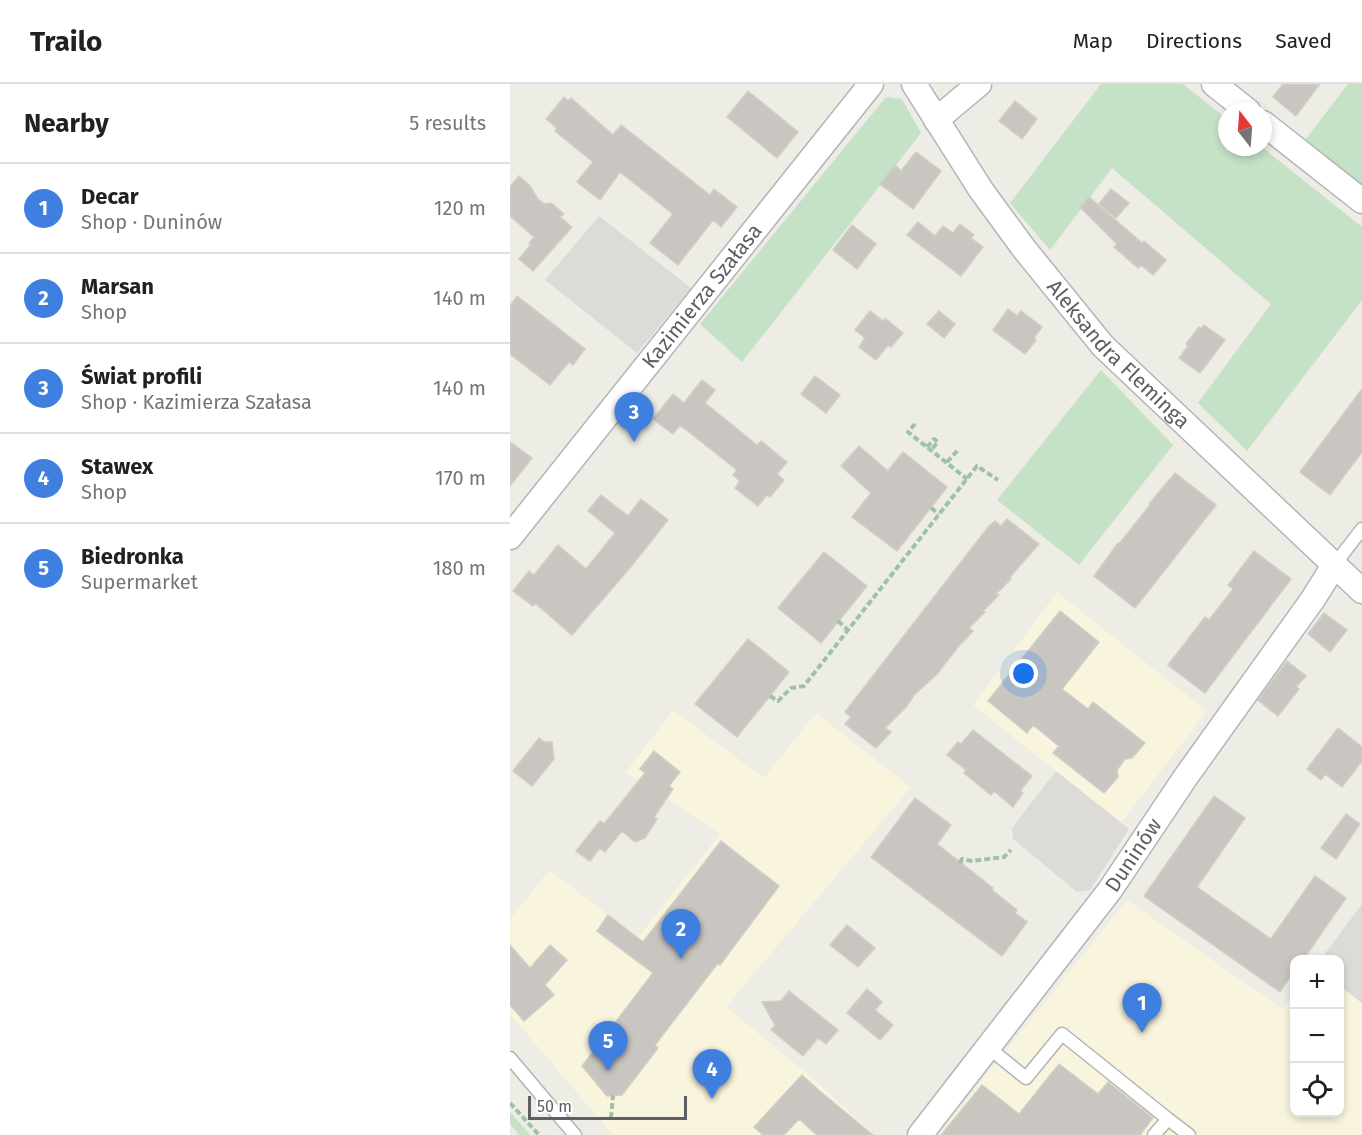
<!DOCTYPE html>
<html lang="en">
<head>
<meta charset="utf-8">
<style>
  body { margin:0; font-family:"Fira Sans",sans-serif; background:#f2f2f2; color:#202124 }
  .controls { position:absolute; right:18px; bottom:18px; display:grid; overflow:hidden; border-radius:12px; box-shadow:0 3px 9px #0003 }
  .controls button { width:54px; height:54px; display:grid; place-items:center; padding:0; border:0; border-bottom:2px solid #e0e0e0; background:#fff; color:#202124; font:30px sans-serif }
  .compass { position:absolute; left:708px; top:18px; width:54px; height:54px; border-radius:50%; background:#fff; box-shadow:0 3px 9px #0003; rotate:343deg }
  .scale { position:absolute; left:18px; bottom:15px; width:159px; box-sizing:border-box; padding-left:6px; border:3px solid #5d5f63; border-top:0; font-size:16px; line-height:21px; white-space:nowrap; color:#5d5f63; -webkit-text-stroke:4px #fff; paint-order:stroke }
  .you { position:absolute; left:514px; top:590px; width:21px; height:21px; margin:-15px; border:4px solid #fff; border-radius:50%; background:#1a73e8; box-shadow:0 0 0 9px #1a73e833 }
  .badge { display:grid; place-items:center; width:39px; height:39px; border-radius:50%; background:#d25846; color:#fff; font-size:20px; font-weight:700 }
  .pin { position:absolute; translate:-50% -50px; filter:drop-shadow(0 2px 3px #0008) }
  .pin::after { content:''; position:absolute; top:32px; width:21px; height:18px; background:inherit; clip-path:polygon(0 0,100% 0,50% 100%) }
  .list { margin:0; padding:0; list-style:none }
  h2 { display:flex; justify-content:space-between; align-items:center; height:78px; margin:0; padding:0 24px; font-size:26px }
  h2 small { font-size:20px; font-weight:400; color:#757577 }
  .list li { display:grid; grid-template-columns:39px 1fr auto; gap:18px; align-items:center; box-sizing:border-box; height:90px; padding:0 24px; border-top:2px solid #e0e0e0 }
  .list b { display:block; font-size:22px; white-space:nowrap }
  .list p { margin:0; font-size:20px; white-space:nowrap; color:#757577 }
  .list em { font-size:20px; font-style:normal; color:#757577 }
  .icon { flex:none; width:33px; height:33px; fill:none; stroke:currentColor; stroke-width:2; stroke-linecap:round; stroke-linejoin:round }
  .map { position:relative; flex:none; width:852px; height:1051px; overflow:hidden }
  header { display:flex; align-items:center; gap:36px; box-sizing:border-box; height:84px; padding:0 30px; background:#fff; border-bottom:2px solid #e0e0e0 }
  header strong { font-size:28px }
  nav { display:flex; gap:33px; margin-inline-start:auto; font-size:21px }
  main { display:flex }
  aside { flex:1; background:#fff }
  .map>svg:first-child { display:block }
</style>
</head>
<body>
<header>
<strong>Trailo</strong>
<nav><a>Map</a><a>Directions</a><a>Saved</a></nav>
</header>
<main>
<aside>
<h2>Nearby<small>5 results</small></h2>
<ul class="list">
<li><span class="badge" style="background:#3f7fe0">1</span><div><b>Decar</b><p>Shop · Duninów</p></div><em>120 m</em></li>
<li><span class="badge" style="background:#3f7fe0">2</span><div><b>Marsan</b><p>Shop</p></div><em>140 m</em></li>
<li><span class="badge" style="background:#3f7fe0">3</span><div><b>Świat profili</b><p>Shop · Kazimierza Szałasa</p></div><em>140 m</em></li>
<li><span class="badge" style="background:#3f7fe0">4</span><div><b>Stawex</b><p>Shop</p></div><em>170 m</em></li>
<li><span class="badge" style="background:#3f7fe0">5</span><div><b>Biedronka</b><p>Supermarket</p></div><em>180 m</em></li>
</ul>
</aside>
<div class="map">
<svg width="852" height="1051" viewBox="0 0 852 1051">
  <rect width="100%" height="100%" fill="#edece5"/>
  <path fill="#f9f4de" d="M547,508L697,627L611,739L463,621Z
    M163,626L254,694L306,629L398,701L402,702L216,923L293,986L365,1051H103L0,930V835L39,786L128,853L210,750L116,688Z
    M617,816L772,925L784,910V1028H830V902L852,919V1051H428Z"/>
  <path fill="#dcdbd7" d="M89,132L181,204L127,269L35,196Z
    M546,687L619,745L580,806L567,808L503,755L502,744Z
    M852,820V919L830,902V876L811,875Z"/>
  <path fill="#c5e1c6" d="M591,0H673L717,35V63H752L852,143V216L737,367L688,319L761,220L602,84L540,166L500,119Z
    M838,0H852V102L792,60Z
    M376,13L392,15L411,49L232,278L190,240Z
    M591,286L663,361L569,481L487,416Z
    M0,1028L20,1051H9L0,1040Z"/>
  <path fill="#c9c6c2" stroke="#d1cec4" stroke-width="1.5" d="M773,0H810L786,32L763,13Z
    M238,7L288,48L267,74L217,33Z
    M54,13L58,17L61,14L103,51L111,41L200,111L204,105L227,123L211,143L203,136L168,181L140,159L163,130L110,88L90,116L67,98L83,78L45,47L47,44L36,35Z
    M505,17L527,35L512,55L489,37Z
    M406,68L431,87L403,125L370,100L385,81L391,87Z
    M9,92L20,102L28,115L34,120L41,119L54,130L50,133L62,143L23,187L9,175L21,160L19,159L24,153L0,132V103Z
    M601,105L619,119L606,134L589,120Z
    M579,113L632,159L634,157L656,176L643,191L631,181L628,184L604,163L607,160L570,123Z
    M408,138L425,152L433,142L443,149L450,140L464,151L461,154L473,163L451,192L397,151Z
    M342,141L366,160L347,185L323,166Z
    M7,212L75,265L63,281L59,278L40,301L0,270V222Z
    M498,225L507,232L511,227L532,243L524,254L526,256L515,270L483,246Z
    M360,227L373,237L375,234L393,249L381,263L378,261L366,276L349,263L355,254L345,246Z
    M429,227L445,240L434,254L417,240Z
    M694,241L715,256L690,289L669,274L678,262L676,260L689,243L691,245Z
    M305,292L330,311L316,329L291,310Z
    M192,296L205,306L195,319L247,361L251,357L277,378L267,390L274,396L260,413L257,411L248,422L225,404L230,397L223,391L227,386L170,341L163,350L143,335L163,310L174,319Z
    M852,305V368L820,411L790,388Z
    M0,358L22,374L0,402Z
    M349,362L378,387L393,368L437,403L387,467L342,433L361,409L331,382Z
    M665,389L706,421L625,524L584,492L608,459L609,460L640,421L639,420Z
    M91,411L118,432L131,415L158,436L119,485L62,551L25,519L23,522L3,507L19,487L24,491L48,461L76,485L105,449L78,427Z
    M497,435L529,460L500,493L501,495L486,510L489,511L473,527L475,528L459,544L463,547L448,563L427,590L404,611L397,622L375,644L381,648L366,664L335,640L341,633L335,628L479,442L485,437L491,442Z
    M744,467L781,495L695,609L658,581L695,533L699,536L723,505L718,501Z
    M314,468L357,502L311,559L268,524Z
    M550,527L589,558L552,605L578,625L583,618L635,659L622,674L615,675L607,686L608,693L594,709L543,669L549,662L523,641L517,649L478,617Z
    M814,529L837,546L820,568L798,550Z
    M238,555L279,588L227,653L185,620Z
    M777,577L796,592L786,603L789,605L768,632L748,616Z
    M828,644L852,663V677L832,703L815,690L811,696L797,685Z
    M463,646L522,692L510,707L513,709L503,723L484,707L481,711L454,689L456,686L437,671L448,658L451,660Z
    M29,654L34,658H42L44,675L22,702L3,687Z
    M144,667L170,688L159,702L163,705L144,733L147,735L135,754L125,758L112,747L95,768L90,764L80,777L66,767L90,737L94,740L135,689L130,685Z
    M704,712L735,734L687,803L761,855L805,792L836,814L793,876H784V887L770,908L634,812Z
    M405,714L441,741L427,760L483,804L482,806L507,826L505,829L517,838L492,872L361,773Z
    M836,730L850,740L826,775L811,764Z
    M211,757L269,802L210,881L208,879L145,961L148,964L112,1011L97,1012L72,982L143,889L87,847L98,831L133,858Z
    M337,841L365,864L348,883L320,861Z
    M0,861L20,884L40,861L57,876L35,901L44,911L14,937L0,921Z
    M357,905L372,918L365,926L383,941L370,956L337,929Z
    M279,907L328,946L316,960L308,954L293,972L261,946L265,941L252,918L271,917Z
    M549,980L588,1010L598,998L643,1034L630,1051H431L472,1001L509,1030Z
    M292,991L312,1009L363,1051H307L289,1035L274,1051H253L244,1043Z"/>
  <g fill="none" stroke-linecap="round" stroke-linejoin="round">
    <g stroke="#b2b4b8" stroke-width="15">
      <path id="lane" d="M825,480L852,445
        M479,964L516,994L552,950L658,1035L644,1051
        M0,974L65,1051
        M658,1035L679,1051"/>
    </g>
    <g stroke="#b2b4b8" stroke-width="27">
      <g id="street">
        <path id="s1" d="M404,0L471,106L515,166L593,262L852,507"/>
        <path d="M704,0L738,27"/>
        <path d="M426,36L469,0"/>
        <path d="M753,39L852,117"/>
        <path id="s2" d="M0,453L361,0"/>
        <path id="s3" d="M410,1051L600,806L675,694L803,515L825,480"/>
      </g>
    </g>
    <path stroke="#9fc1aa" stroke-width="4" stroke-dasharray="6 3" stroke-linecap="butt" d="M405,340L398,348L457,395
      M417,363L424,355L428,358L421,366
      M437,378L449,365
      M421,424L429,430
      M328,537L338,546
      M260,612L268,617L281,604L294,602L467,382L488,396
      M450,779L452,775L462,777L494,773L501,766
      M0,1019L29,1051
      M101,1034L103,1011"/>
    <use href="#lane" stroke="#fff" stroke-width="12"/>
    <use href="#street" stroke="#fff" stroke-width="24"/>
  </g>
  <g text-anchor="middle" stroke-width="4.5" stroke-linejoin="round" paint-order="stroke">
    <g font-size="21" fill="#5d5f63" stroke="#fff">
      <text dy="7" stroke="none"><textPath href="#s2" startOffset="308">Kazimierza Szałasa</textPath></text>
      <text dy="7" stroke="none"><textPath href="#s1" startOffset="340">Aleksandra Fleminga</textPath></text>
      <text dy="7" stroke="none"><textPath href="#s3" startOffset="352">Duninów</textPath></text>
    </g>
  </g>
</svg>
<div class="controls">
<button>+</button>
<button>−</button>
<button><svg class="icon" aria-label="locate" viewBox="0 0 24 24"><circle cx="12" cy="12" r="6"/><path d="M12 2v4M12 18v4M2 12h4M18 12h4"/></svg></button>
</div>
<svg class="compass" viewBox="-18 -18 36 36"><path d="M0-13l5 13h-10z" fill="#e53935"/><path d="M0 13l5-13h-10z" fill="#757577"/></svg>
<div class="scale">50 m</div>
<div class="you"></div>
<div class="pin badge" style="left:632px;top:949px;background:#3f7fe0">1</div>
<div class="pin badge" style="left:171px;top:875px;background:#3f7fe0">2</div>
<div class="pin badge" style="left:124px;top:358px;background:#3f7fe0">3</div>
<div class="pin badge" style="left:202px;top:1015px;background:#3f7fe0">4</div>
<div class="pin badge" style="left:98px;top:987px;background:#3f7fe0">5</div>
</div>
</main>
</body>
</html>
